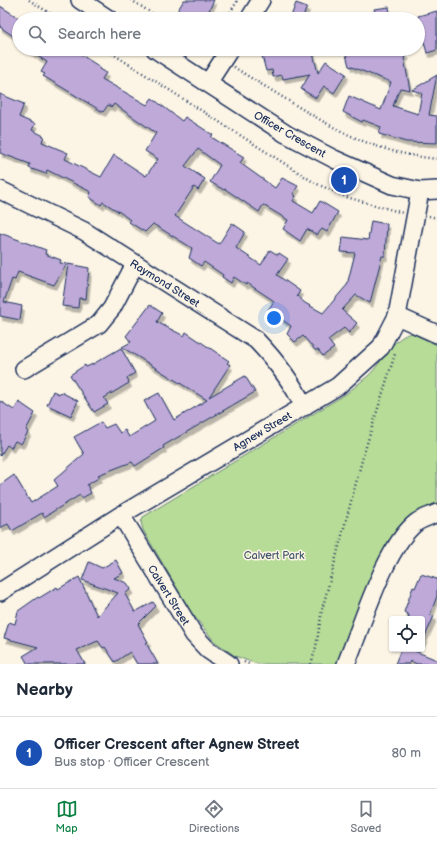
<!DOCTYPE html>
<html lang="en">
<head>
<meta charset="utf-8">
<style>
  body { margin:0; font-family:"Balsamiq Sans",sans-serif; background:#f6f6f7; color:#1f2937 }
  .controls { position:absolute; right:12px; bottom:12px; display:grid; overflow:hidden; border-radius:4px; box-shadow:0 1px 3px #0004 }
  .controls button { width:36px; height:36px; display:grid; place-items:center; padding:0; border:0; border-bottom:1px solid #e0e1e3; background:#fff; color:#1f2937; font:20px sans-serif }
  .you { position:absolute; left:274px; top:318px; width:14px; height:14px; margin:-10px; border:3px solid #fff; border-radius:50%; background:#1a73e8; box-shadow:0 0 0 6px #1a73e833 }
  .badge { display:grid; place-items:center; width:26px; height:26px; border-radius:50%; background:#0b8043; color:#fff; font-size:13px; font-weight:700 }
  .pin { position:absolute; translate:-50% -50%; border:2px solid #fff; box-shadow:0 1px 4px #0006 }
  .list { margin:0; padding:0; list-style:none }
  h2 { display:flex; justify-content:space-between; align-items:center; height:52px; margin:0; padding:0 16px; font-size:17px }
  h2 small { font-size:13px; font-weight:400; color:#747a83 }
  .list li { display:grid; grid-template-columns:26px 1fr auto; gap:12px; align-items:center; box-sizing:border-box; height:72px; padding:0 16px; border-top:1px solid #e0e1e3 }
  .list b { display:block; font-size:15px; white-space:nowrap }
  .list p { margin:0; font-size:13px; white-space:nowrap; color:#747a83 }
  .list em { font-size:13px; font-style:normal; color:#747a83 }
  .icon { flex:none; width:22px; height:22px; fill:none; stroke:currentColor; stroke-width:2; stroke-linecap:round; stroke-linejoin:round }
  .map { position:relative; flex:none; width:437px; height:664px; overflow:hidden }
  .search { position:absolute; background:#fff; box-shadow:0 1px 3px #0004; left:12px; right:12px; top:12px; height:44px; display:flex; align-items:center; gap:10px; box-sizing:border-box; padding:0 14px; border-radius:22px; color:#747a83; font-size:15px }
  .sheet { height:124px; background:#fff }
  nav { display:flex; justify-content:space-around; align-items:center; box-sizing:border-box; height:56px; border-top:1px solid #e0e1e3; background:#fff; font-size:11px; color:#747a83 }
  nav a { display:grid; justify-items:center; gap:2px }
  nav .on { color:#0b8043 }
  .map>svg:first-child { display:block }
</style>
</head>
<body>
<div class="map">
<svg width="437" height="664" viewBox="0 0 437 664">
  <defs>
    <filter id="shadow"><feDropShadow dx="2.5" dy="4.5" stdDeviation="0" flood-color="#0004"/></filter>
  </defs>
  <rect width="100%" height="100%" fill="#fcf5e5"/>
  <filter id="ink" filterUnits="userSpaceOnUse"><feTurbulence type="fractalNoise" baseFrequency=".025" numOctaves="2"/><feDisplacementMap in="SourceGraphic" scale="8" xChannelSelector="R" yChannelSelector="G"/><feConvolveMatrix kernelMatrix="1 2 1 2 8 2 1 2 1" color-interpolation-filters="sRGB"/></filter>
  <g filter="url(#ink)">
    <path fill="#b7dc97" stroke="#69867a" d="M411,333L437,345V503L414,516L338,664H257L235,656L214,641L191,612L143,530L141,522L143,517L346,394C353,388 361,382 368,376C382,363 392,338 411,333Z"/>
    <path fill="#bea9d8" stroke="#1b2f5e" filter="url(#shadow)" d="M184,0H214L205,19H185L176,13Z
      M296,3L307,7L302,19H290Z
      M0,6L19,18V40L0,27Z
      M389,7L391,19H376L374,9Z
      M437,11V50L427,53L420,28L418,29V16Z
      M26,49H72L100,67L99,69L106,73L102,79L147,105L152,98L182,121L185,117L213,135L211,137L244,157L240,163L275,188L282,178L298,186L293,194L296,196L293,201L313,213L320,201L338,212L327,232L322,229L317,235L307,229L300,241L283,229L288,220L263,205L259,212L225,189L224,190L210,182L220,165L198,149L185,166L205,179L198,190L194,187L175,216L219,244L232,223L245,232L236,248L261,265L270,250L278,255L279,253L288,259L277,275L300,291L297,296L305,303L323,313L347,285L355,253L341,252L343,237L368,240L371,221L387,224L385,256H382L370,303L356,295L342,310L357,323L349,333L344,328L328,340L334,348L323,356L318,350H315L303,336L295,342L287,334L291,326L268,310L274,301L247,283L246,285L234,277L231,283L222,277L223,275L204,262L201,266L189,258L192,248L153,224L145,232L129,222L130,220L121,213L103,202L101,205L89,197L91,192L47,170L46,174L29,168L30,164L0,153V94L24,104L19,117L35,124L32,130L44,136L42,142L68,153L65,159L101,177L114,155L146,176L158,159L145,151L156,133L114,104L112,107L108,105L103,112L43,76L45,74L41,72L47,62Z
      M267,49H312L318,73L326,61L346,74L334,93L324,86L316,98L301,89L310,74L283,79L282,75L273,77L272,70L266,71L262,56L268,55Z
      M354,49H396L407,55L404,58L410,90L400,88L393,106L418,114L422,93L412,90L437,75L429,115L437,116V143L406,142L379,134L381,127L363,120L362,122L343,112L349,96L381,110L391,82L349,66L345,51Z
      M0,233L46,250L45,254L61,260L60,263L67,264L54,285L18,272L15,280L12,279L4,302L22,306L20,320L0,316Z
      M68,264L89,268L86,299L79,298L78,308L62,306Z
      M150,305L162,313L157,322L184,336L186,332L229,361L227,363L230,365L209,397L245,376L255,392L163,446L164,448L135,466L132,462L98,475L100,477L87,485L91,493L82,498L80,495L44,517L42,513L12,531L8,524L0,528V485L14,475L31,503L58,486L54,480L84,454L74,437L101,422L105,428L114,424L120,433L125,430L129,437L155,421L144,401L159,393L174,420L207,400L122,347L131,342L126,336Z
      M121,348L135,373L127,378L129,383L104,398L108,404L94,412L70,375L85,365L86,367L93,364Z
      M53,391L59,394L61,392L78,401L71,416L47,405Z
      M0,401L14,410L19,402L35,413L26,430L28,432L21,444L15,441L11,448L7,445L0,456Z
      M116,560L123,573L114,578L127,583L131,589L125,594L135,612L153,602L156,606L138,624L148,642L146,643L158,664H137L130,652L115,662L105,647L103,648L98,641L77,650L85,664H28L23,656L38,647L4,638L9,622L15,624L18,611L38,597L39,598L57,587L58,589L79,577L97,616L118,593L82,580L89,562L102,568Z
      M421,574L437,579V596L430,615L434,616L422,643V619H408L409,615L404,612L413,587L415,588Z
      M401,649H410L437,660V664H417L410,661L409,664H395Z"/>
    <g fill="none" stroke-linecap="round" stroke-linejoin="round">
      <g stroke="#1b2f5e" stroke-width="20">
        <path id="minor" d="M80,0L109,19
          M249,19L261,0
          M155,49L286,134L334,159L392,185L420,191L437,190
          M208,83L230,49
          M0,190L84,231L256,340C276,361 292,381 304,407
          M397,316L437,334
          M24,369L99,324L112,308L135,264
          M121,515L194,635L208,650L229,664
          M0,592L121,515L338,386L381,347L397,316L420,191
          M346,664C362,626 385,546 417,522C423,518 431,516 437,513"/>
      </g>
      <path stroke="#1b2f5e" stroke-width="2.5" stroke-dasharray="1 3" stroke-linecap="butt" d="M29,0L59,19
        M131,0L161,19
        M226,19L238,0
        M105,49L315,183L346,197L403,213
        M234,67C252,79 271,90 289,101C341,133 374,152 437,159
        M429,216L437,218
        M244,662L249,664
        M311,664L316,647L322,610L364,453L395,354"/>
      <use href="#minor" stroke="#fcf5e5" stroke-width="17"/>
    </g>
  </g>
  <g text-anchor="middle" stroke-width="3" stroke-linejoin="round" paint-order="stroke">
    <g font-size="11" fill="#1b2f5e" stroke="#fcf5e5">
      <text transform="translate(290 134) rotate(30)" y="4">Officer Crescent</text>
      <text transform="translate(165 283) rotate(32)" y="4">Raymond Street</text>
      <text transform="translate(262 431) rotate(-31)" y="4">Agnew Street</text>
      <text transform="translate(169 595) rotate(58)" y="4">Calvert Street</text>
    </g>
    <g font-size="11" fill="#425a6c" stroke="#fcf5e5">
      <text x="274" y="559">Calvert Park</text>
    </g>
  </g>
</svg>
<div class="controls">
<button><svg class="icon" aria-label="locate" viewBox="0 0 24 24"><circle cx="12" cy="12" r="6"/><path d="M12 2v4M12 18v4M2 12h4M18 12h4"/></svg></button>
</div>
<div class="you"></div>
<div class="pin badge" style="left:344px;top:180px;background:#1a4fb4">1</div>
<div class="search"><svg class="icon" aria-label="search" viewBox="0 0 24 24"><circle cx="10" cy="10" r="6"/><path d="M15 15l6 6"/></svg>Search here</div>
</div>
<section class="sheet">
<h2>Nearby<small></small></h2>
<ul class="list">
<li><span class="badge" style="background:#1a4fb4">1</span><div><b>Officer Crescent after Agnew Street</b><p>Bus stop · Officer Crescent</p></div><em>80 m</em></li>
</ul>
</section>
<nav>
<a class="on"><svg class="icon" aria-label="map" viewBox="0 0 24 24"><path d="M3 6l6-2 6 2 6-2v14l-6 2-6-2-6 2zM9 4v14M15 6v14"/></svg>Map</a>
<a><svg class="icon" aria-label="directions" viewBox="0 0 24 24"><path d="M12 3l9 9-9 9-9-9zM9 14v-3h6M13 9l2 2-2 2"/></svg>Directions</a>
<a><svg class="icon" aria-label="saved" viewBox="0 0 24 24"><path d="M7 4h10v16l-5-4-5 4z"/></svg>Saved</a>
</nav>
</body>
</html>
